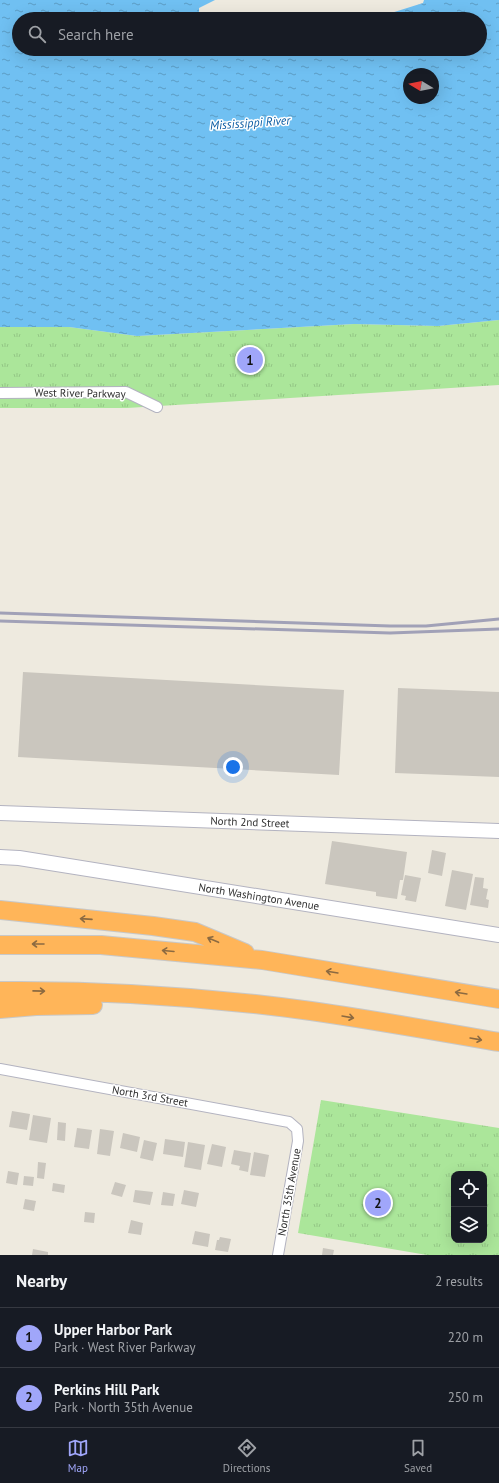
<!DOCTYPE html>
<html lang="en">
<head>
<meta charset="utf-8">
<style>
  body { margin:0; font-family:"PT Sans",sans-serif; background:#242831; color:#f1f3f6 }
  .controls { position:absolute; right:12px; bottom:12px; display:grid; overflow:hidden; border-radius:8px; box-shadow:0 4px 16px #0002 }
  .controls button { width:36px; height:36px; display:grid; place-items:center; padding:0; border:0; border-bottom:1px solid #363941; background:#171b24; color:#f1f3f6; font:20px sans-serif }
  .compass { position:absolute; left:403px; top:68px; width:36px; height:36px; border-radius:50%; background:#171b24; box-shadow:0 4px 16px #0002; rotate:280deg }
  .you { position:absolute; left:233px; top:767px; width:14px; height:14px; margin:-10px; border:3px solid #fff; border-radius:50%; background:#1a73e8; box-shadow:0 0 0 6px #1a73e833 }
  .badge { display:grid; place-items:center; width:26px; height:26px; border-radius:50%; background:#a0a6fa; color:#111; font-size:13px; font-weight:700 }
  .pin { position:absolute; translate:-50% -50%; border:2px solid #fff; box-shadow:0 1px 4px #0006 }
  .list { margin:0; padding:0; list-style:none }
  h2 { display:flex; justify-content:space-between; align-items:center; height:52px; margin:0; padding:0 16px; font-size:17px }
  h2 small { font-size:13px; font-weight:400; color:#9ea1a6 }
  .list li { display:grid; grid-template-columns:26px 1fr auto; gap:12px; align-items:center; box-sizing:border-box; height:60px; padding:0 16px; border-top:1px solid #363941 }
  .list b { display:block; font-size:15px; white-space:nowrap }
  .list p { margin:0; font-size:13px; white-space:nowrap; color:#9ea1a6 }
  .list em { font-size:13px; font-style:normal; color:#9ea1a6 }
  .icon { flex:none; width:22px; height:22px; fill:none; stroke:currentColor; stroke-width:2; stroke-linecap:round; stroke-linejoin:round }
  .map { position:relative; flex:none; width:499px; height:1255px; overflow:hidden }
  .search { position:absolute; background:#171b24; box-shadow:0 4px 16px #0002; left:12px; right:12px; top:12px; height:44px; display:flex; align-items:center; gap:10px; box-sizing:border-box; padding:0 14px; border-radius:22px; color:#9ea1a6; font-size:15px }
  .sheet { height:172px; background:#171b24 }
  nav { display:flex; justify-content:space-around; align-items:center; box-sizing:border-box; height:56px; border-top:1px solid #363941; background:#171b24; font-size:11px; color:#9ea1a6 }
  nav a { display:grid; justify-items:center; gap:2px }
  nav .on { color:#a0a6fa }
  .map>svg:first-child { display:block }
</style>
</head>
<body>
<div class="map">
<svg width="499" height="1255" viewBox="0 0 499 1255">
  <defs>
    <pattern id="park-tufts" width="24" height="20" patternUnits="userSpaceOnUse"><rect width="24" height="20" fill="#abe69a"/><path d="M3 7l-1-3M5 7V3M7 7l1-3M15 17l-1-3M17 17v-4M19 17l1-3" fill="none" stroke="#93c685"/></pattern>
    <pattern id="water-ripples" width="26" height="14" patternUnits="userSpaceOnUse"><rect width="26" height="14" fill="#70c0f2"/><path d="M2 4q2-2 4 0t4 0M15 11q2-2 4 0t4 0" fill="none" stroke="#5c9cc4"/></pattern>
  </defs>
  <rect width="100%" height="100%" fill="#eeeadf"/>
  <path fill="url(#park-tufts)" fill-rule="evenodd" d="M499,320V385L127,408H0V327H69L137,336L354,324L438,326Z
    M321,1100L499,1128V1255H427L298,1233ZM454,1174H484V1240H454Z"/>
  <path fill="url(#water-ripples)" fill-rule="evenodd" d="M0,0H215L199,8V19H19V49H480V19H372L423,3L424,0H499V320L438,326L354,324L137,336L69,327H0ZM409,74H433V98H409Z"/>
  <path fill="#cac6be" d="M23,672L344,690L339,775L18,757Z
    M398,688L499,692V777L395,773Z
    M332,841L407,852L403,880H400L397,899L376,896V892L325,884Z
    M432,850L446,853L442,876L428,873Z
    M452,870L473,874L466,910L445,906Z
    M405,875L421,878L416,902L405,900L406,896L401,895Z
    M475,877L484,878L483,888L488,889L486,899L489,900L488,908L470,905Z
    M12,1111L30,1114L27,1130L9,1127Z
    M33,1115L51,1118L47,1143L29,1140Z
    M58,1122L66,1123L65,1141L57,1140Z
    M77,1128L92,1130L89,1149L74,1147Z
    M100,1129L114,1131L110,1156L97,1154Z
    M123,1133L140,1137L137,1152L120,1148Z
    M165,1139L185,1142L183,1157L163,1154Z
    M144,1140L157,1143L153,1161L140,1158Z
    M188,1142L205,1145L201,1170L184,1167Z
    M212,1144L226,1147L222,1167L207,1164Z
    M234,1150L251,1153L248,1172L239,1170L240,1166L231,1164Z
    M254,1152L269,1155L265,1177L250,1175Z
    M38,1162L46,1163L44,1179L37,1178Z
    M8,1171L19,1173L17,1185L6,1183Z
    M24,1176L34,1177L33,1186L23,1185Z
    M115,1182L126,1185L122,1197L111,1194Z
    M53,1183L65,1185L64,1193L52,1191Z
    M135,1190L153,1192L150,1205L133,1202Z
    M184,1190L199,1193L196,1207L181,1204Z
    M163,1192L175,1194L173,1206L161,1205Z
    M25,1199L36,1201L34,1211L23,1209Z
    M85,1212L95,1213L94,1223L84,1222Z
    M131,1220L143,1223L141,1235L128,1233Z
    M195,1231L210,1234L208,1247L192,1244Z
    M220,1237L231,1239L228,1252L215,1250L217,1240H219Z
    M323,1248L334,1250L333,1255H322Z
    M33,1249L48,1252V1255H32Z"/>
  <g fill="none" stroke-linecap="round" stroke-linejoin="round">
    <g stroke="#b3b3c0" stroke-width="12">
      <path id="street" d="M0,393L126,392L157,407
        M0,1069L289,1122L297,1129L298,1141L278,1255"/>
    </g>
    <g stroke="#b3b3c0" stroke-width="16">
      <g id="secondary">
        <path id="s1" d="M0,813L499,831"/>
        <path id="s2" d="M0,857L19,858L499,935"/>
      </g>
    </g>
    <g stroke="#c8c8c8" stroke-width="20">
      <path id="highway" d="M0,910L153,926L195,932L245,953
        M0,945H101L262,960L499,999
        M0,991C103,990 209,997 311,1011C374,1020 436,1031 499,1042
        M0,1009L36,1006L93,1005"/>
    </g>
    <use href="#street" stroke="#fff" stroke-width="10"/>
    <use href="#secondary" stroke="#fff" stroke-width="14"/>
    <use href="#highway" stroke="#ffb559" stroke-width="18"/>
    <path stroke="#a1a1b7" stroke-width="3" d="M0,613L390,626H426L499,619
      M0,621L390,633L499,629"/>
  </g>
  <defs><path id="oneway-shaft" d="M-6 0H5M1.5-3L5.5 0L1.5 3" fill="none" stroke-width="1.6" stroke-linecap="round" stroke-linejoin="round"/></defs>
  <g stroke="#8c6a41">
    <use href="#oneway-shaft" transform="translate(86 919) rotate(-176)"/>
    <use href="#oneway-shaft" transform="translate(213 940) rotate(-157)"/>
    <use href="#oneway-shaft" transform="translate(38 944) rotate(-180)"/>
    <use href="#oneway-shaft" transform="translate(168 951) rotate(-175)"/>
    <use href="#oneway-shaft" transform="translate(332 972) rotate(-171)"/>
    <use href="#oneway-shaft" transform="translate(39 991) rotate(1)"/>
    <use href="#oneway-shaft" transform="translate(461 993) rotate(-171)"/>
    <use href="#oneway-shaft" transform="translate(348 1017) rotate(10)"/>
    <use href="#oneway-shaft" transform="translate(476 1039) rotate(10)"/>
  </g>
  <g text-anchor="middle" stroke-width="3" stroke-linejoin="round" paint-order="stroke">
    <g font-size="11" fill="#2d2d2d" stroke="#fff">
      <text transform="translate(80 393) rotate(1)" y="4">West River Parkway</text>
      <text dy="4" stroke="none"><textPath href="#s1" startOffset="250">North 2nd Street</textPath></text>
      <text dy="4" stroke="none"><textPath href="#s2" startOffset="262">North Washington Avenue</textPath></text>
      <text transform="translate(150 1096) rotate(10)" y="4">North 3rd Street</text>
      <text transform="translate(289 1192) rotate(-80)" y="4">North 35th Avenue</text>
    </g>
    <g font-size="12" font-style="italic" fill="#0a5ca3" stroke="#fff">
      <text transform="translate(250 123) rotate(-4)" y="4">Mississippi River</text>
    </g>
  </g>
</svg>
<div class="controls">
<button><svg class="icon" aria-label="locate" viewBox="0 0 24 24"><circle cx="12" cy="12" r="6"/><path d="M12 2v4M12 18v4M2 12h4M18 12h4"/></svg></button>
<button><svg class="icon" aria-label="layers" viewBox="0 0 24 24"><path d="M12 4l9 5-9 5-9-5zM3 14l9 5 9-5"/></svg></button>
</div>
<svg class="compass" viewBox="-18 -18 36 36"><path d="M0-13l5 13h-10z" fill="#e53935"/><path d="M0 13l5-13h-10z" fill="#9ea1a6"/></svg>
<div class="you"></div>
<div class="pin badge" style="left:250px;top:360px">1</div>
<div class="pin badge" style="left:378px;top:1203px">2</div>
<div class="search"><svg class="icon" aria-label="search" viewBox="0 0 24 24"><circle cx="10" cy="10" r="6"/><path d="M15 15l6 6"/></svg>Search here</div>
</div>
<section class="sheet">
<h2>Nearby<small>2 results</small></h2>
<ul class="list">
<li><span class="badge">1</span><div><b>Upper Harbor Park</b><p>Park · West River Parkway</p></div><em>220 m</em></li>
<li><span class="badge">2</span><div><b>Perkins Hill Park</b><p>Park · North 35th Avenue</p></div><em>250 m</em></li>
</ul>
</section>
<nav>
<a class="on"><svg class="icon" aria-label="map" viewBox="0 0 24 24"><path d="M3 6l6-2 6 2 6-2v14l-6 2-6-2-6 2zM9 4v14M15 6v14"/></svg>Map</a>
<a><svg class="icon" aria-label="directions" viewBox="0 0 24 24"><path d="M12 3l9 9-9 9-9-9zM9 14v-3h6M13 9l2 2-2 2"/></svg>Directions</a>
<a><svg class="icon" aria-label="saved" viewBox="0 0 24 24"><path d="M7 4h10v16l-5-4-5 4z"/></svg>Saved</a>
</nav>
</body>
</html>
